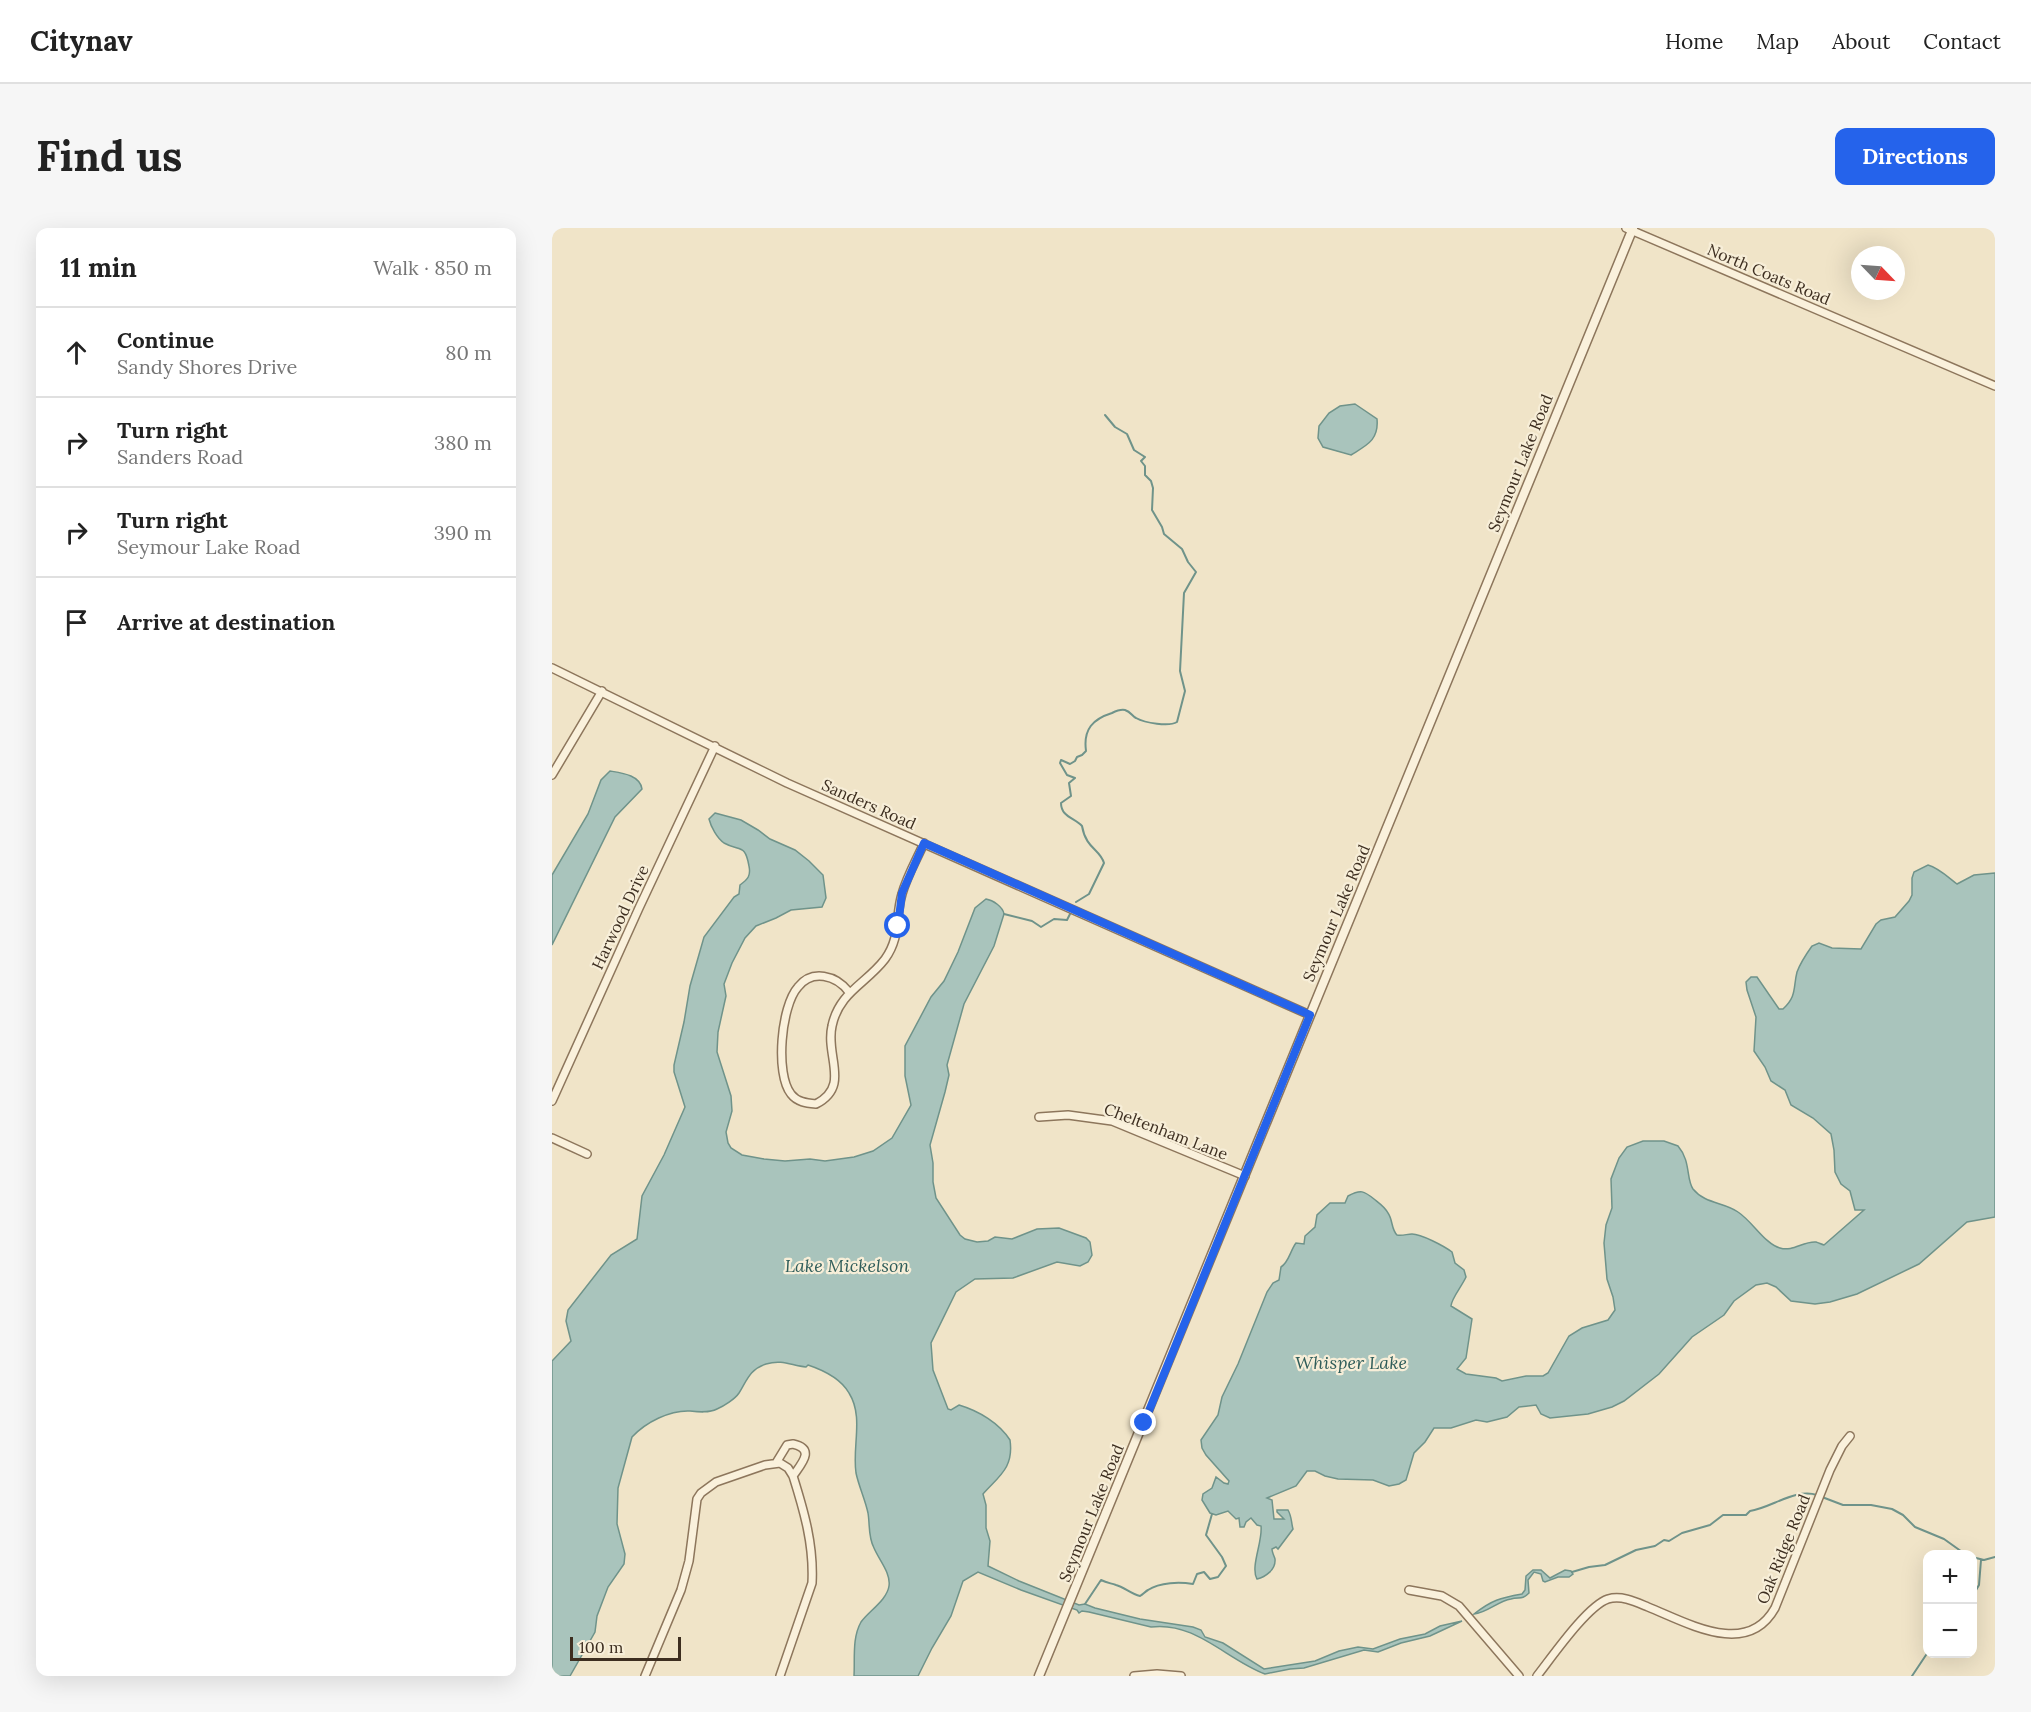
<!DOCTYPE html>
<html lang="en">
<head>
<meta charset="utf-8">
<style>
  body { margin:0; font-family:Lora,serif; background:#f6f6f6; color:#222 }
  .controls { position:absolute; right:18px; bottom:18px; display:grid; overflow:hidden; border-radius:12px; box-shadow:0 6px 24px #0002 }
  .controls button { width:54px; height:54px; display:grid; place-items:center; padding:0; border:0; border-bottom:2px solid #e0e0e0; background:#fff; color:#222; font:30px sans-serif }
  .compass { position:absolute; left:1299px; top:18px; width:54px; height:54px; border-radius:50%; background:#fff; box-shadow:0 6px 24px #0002; rotate:115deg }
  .scale { position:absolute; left:18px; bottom:15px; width:111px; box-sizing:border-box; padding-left:6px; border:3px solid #3d2e20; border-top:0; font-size:16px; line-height:21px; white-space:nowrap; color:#3d2e20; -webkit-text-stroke:4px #f7eed8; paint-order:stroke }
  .stop { position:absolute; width:18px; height:18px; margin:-14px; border:4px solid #2563eb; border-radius:50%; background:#fff }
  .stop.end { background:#2563eb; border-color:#fff; box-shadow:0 2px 6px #0008 }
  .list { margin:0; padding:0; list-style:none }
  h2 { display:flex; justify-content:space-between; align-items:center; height:78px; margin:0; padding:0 24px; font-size:26px }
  h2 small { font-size:20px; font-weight:400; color:#767676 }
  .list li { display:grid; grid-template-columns:39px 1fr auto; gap:18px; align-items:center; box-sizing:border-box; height:90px; padding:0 24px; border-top:2px solid #e0e0e0 }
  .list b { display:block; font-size:22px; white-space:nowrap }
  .list p { margin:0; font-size:20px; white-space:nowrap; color:#767676 }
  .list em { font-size:20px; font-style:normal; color:#767676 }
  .icon { flex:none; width:33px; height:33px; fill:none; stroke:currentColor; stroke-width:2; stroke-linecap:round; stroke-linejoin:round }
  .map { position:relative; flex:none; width:1443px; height:1448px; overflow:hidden; border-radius:12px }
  header { display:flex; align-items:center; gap:36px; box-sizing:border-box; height:84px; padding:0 30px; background:#fff; border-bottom:2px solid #e0e0e0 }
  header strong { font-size:28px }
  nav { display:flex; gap:33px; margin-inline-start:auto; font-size:21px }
  .intro { display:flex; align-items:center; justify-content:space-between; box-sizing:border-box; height:144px; padding:0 36px }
  h1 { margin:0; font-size:42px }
  .button { padding:15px 27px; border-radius:12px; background:#2563eb; color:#fff; font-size:21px; font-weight:700 }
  main { display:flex; gap:36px; padding:0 36px }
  aside { flex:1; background:#fff; border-radius:12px; box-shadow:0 6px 24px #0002 }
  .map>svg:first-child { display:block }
</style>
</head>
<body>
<header>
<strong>Citynav</strong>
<nav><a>Home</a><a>Map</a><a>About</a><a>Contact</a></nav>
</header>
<div class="intro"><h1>Find us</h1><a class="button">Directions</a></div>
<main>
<aside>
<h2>11 min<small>Walk · 850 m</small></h2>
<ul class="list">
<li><svg class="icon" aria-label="ahead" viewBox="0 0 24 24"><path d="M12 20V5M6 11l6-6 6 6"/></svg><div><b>Continue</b><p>Sandy Shores Drive</p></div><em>80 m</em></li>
<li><svg class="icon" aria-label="right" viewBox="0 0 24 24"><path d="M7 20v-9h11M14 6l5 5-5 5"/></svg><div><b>Turn right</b><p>Sanders Road</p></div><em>380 m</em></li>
<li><svg class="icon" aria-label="right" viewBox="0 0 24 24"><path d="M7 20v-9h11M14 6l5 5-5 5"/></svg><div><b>Turn right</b><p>Seymour Lake Road</p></div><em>390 m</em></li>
<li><svg class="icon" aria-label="arrive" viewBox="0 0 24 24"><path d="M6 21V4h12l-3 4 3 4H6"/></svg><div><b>Arrive at destination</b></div></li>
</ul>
</aside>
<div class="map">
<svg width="1443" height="1448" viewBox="0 0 1443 1448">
  <rect width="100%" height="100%" fill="#f0e4c8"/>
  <path fill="#a9c4bc" stroke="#6f938a" stroke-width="1.5" d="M803,176L825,191C827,212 815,217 799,227L771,219L766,210L767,198L777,185L788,178Z
    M58,543C70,545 88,547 90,561L63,589L0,717V647L36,586L49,552Z
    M163,585L189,592L206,602L218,611L243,622L257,633L271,647L274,670L270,679L239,682L224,690L204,698L193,710L180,735L172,756L174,768L166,804L165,824L179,868L180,883L174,904L176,915L179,920L190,927L212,931L233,933L258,931L273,933L302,929L321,923L340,910L359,877L353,848V818L379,769L392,753L406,724L423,680L434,671C441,672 451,679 452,686L442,718L412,776L395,837L397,847L393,864L378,917L381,935V954L384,970L408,1007L413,1011L425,1014L436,1013L443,1009L460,1011L485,1001L507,1000L534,1010L538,1014L540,1027L536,1034L528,1038L505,1034L461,1050L423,1051L404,1064L379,1115L381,1142L396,1181L399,1182L407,1177C427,1183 447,1195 458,1212C462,1240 447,1248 431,1266L434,1277V1300L438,1313L436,1338L467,1353L527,1377L533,1376L543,1380L588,1391L641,1399L649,1402L653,1409L671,1415L712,1441L763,1433L787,1423L806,1419L821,1421L848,1411L873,1406L888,1398L910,1393L878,1408L849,1415L826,1424L812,1422L752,1440L738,1441L713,1446C675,1432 643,1393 599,1399L537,1384L530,1383L527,1385L525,1382L469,1362L426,1344L411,1353L399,1388L380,1420L366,1448H302C303,1430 300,1410 309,1394C317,1383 335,1372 337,1358C339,1345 327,1332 322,1320C316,1309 318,1297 316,1285C313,1271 307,1259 304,1245C300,1218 312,1189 297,1165C289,1151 271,1142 256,1137L254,1139C240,1138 231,1131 214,1136C198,1141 195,1152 187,1165C183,1171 172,1178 165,1181C157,1185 147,1184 138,1183C118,1182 94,1194 80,1209L66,1260L65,1296L73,1326L72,1336L56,1359L45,1388L43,1404L18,1448H0V1133L19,1113L14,1093L16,1082L59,1027L85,1011L90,968L112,927L133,879L122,844V837L132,794L138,758L152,709L182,669L187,666L188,657C196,651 199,648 197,638C193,615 188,624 172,615C165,610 159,599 157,591Z
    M1376,637C1387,640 1397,650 1405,656L1422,647L1443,645V989L1415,994L1367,1036L1305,1066L1278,1074L1263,1076L1239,1073L1224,1059L1215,1055L1204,1057L1182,1073L1172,1087L1140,1109L1107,1146L1072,1173L1060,1179L1036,1186L998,1190L989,1186L984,1177L967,1179L955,1189L935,1194L924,1192L899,1200H882L873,1214L862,1225L854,1252L847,1256L837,1258L821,1252L786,1251L773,1248L763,1243H755L744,1258L715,1270L720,1272L722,1291H732L725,1284V1282H736C740,1289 739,1294 741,1301L726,1321L724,1319L720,1321C720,1324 722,1328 723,1331C724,1342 713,1349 705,1351C698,1339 711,1313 709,1298L705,1297L699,1290L694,1294L692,1299H688L687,1290L684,1291L676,1283L664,1287L658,1285L650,1272L651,1266L660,1260L664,1249L672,1255L676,1256L677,1253L654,1227L650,1220L649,1212L666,1187L670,1169L686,1136L715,1064L721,1055L727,1052L729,1039C737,1034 738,1023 744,1015L752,1016L753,1008L763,999L765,987L778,975H793L796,968C809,961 812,963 822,971C827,975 833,979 836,985C841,992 839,1001 845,1007C851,1008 855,1006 860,1006C869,1006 892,1018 900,1024L903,1035L912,1042L914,1049C910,1058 899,1071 899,1078L920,1091L914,1130L905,1141L914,1146L944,1150L950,1153L974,1148H991L996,1145L1017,1108L1030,1100L1056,1092L1063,1082L1061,1069L1055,1051L1052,1015L1054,997L1060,980L1059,951L1067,930L1075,919L1091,913H1112L1126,918C1139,933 1134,951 1141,961C1153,976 1172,974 1186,984C1201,994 1213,1016 1228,1020C1241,1024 1251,1013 1264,1014C1267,1015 1269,1016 1272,1017L1312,982H1303L1298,963L1289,956L1283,944L1282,922L1279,906L1261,890L1239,877L1233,862L1219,853L1213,839L1202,823L1204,789L1195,762L1194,754L1199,749H1205L1227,781H1231C1245,768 1241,760 1245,744C1248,736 1255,725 1260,718L1267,715L1280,720L1309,721L1324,696L1329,692L1343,689L1357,673L1360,667V650L1362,644Z
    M981,1342H989L998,1350L1013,1342L1019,1343L1021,1346L1017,1349H1006L993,1354L991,1353L989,1346L982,1344L976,1352L977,1365C970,1372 968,1369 959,1371C946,1373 935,1385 922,1386C940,1372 948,1370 970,1366L973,1362L974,1348Z"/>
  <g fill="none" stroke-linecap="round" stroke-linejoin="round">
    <path stroke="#6f938a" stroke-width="2" d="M524,674L537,666L552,635C548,621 534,621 530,598C523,590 509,589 509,575L519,568L517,555L523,550L515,547L508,535L509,532L518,536L523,533L525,529L530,527L534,523C531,501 541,491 560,485C564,483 568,481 573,482C579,484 580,488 584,490C593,495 617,499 625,494L633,463L628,443L632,365L644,344L636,334L630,321L612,306L610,299L600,282L601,260L599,253L593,247V238L589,233L593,229L582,222L575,206L563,199L553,187
      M452,686L480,693L489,699L502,691L515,692L519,684
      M1270,1269L1291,1277H1319L1340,1281L1351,1287L1363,1299L1392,1311L1413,1326
      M1420,1329L1432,1332L1443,1329
      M1020,1344L1037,1339L1053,1337L1084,1322L1103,1318L1112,1312L1117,1313L1130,1305L1158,1297L1171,1287H1194L1198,1283C1219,1280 1243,1260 1265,1267
      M1420,1369L1427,1357L1429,1332
      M533,1376L549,1352C555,1355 558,1355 564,1357C572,1359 579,1366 588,1368C591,1366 594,1363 596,1362C608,1354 628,1354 641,1356L645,1346L652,1344L658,1351L666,1349L674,1338L670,1329L654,1307L660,1286
      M1360,1448L1376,1424"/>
    <g stroke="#8d765c" stroke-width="10">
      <path id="minor" d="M1074,0L1443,158
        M0,440L235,555L758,787
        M0,547L50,463
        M297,764C284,747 260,741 246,759C229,778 223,846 239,866C245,874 254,875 264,876C299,858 273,828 280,798C287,764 314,756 333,731C349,709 343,689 350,666C355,648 365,631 372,615
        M0,873L87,680L163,518
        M487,889L516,887L560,893L693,948
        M0,910L35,926
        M224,1235L235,1217L241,1216C264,1221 249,1236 241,1248
        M857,1362L890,1368L907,1378L967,1448
        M93,1448L129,1362L137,1333L145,1271L149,1265L164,1254L213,1237L228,1235L236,1240L241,1248C252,1283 262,1317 260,1355L228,1448
        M582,1448L605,1446L629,1448
        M985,1448C1000,1429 1035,1378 1056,1371C1070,1367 1084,1374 1096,1379C1136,1395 1195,1430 1223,1380L1278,1242L1290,1218L1298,1208"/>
    </g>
    <g stroke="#8d765c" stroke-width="11">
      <path id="tertiary" d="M487,1448L1081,0"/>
    </g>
    <use href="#minor" stroke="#faf1dc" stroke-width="7"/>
    <use href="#tertiary" stroke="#faf1dc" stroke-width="8"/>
  </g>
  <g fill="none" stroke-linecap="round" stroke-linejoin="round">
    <path stroke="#2563eb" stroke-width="8" d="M346,698L350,665L372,615L758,787L592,1195"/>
  </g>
  <g text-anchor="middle" stroke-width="4.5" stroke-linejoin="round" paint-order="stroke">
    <g font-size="16" fill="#3d2e20" stroke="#f7eed8">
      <text transform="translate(1217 46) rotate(23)" y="6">North Coats Road</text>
      <text transform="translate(968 235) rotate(-68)" y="6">Seymour Lake Road</text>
      <text transform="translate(317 576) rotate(24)" y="6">Sanders Road</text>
      <text transform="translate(784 685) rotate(-67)" y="6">Seymour Lake Road</text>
      <text transform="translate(68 689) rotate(-65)" y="6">Harwood Drive</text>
      <text transform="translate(614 903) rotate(21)" y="6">Cheltenham Lane</text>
      <text transform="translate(539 1285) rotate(-68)" y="6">Seymour Lake Road</text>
      <text transform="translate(1231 1321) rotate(-68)" y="6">Oak Ridge Road</text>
    </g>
    <g font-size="18" font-style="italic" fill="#2f5d5a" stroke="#f7eed8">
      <text x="295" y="1044">Lake Mickelson</text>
      <text x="799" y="1141">Whisper Lake</text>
    </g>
  </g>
</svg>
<div class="controls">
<button>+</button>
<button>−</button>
</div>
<svg class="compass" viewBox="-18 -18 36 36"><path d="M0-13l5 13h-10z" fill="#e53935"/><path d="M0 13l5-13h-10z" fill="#767676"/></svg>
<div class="scale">100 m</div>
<div class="stop" style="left:346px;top:698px"></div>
<div class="stop end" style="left:592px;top:1195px"></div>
</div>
</main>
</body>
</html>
